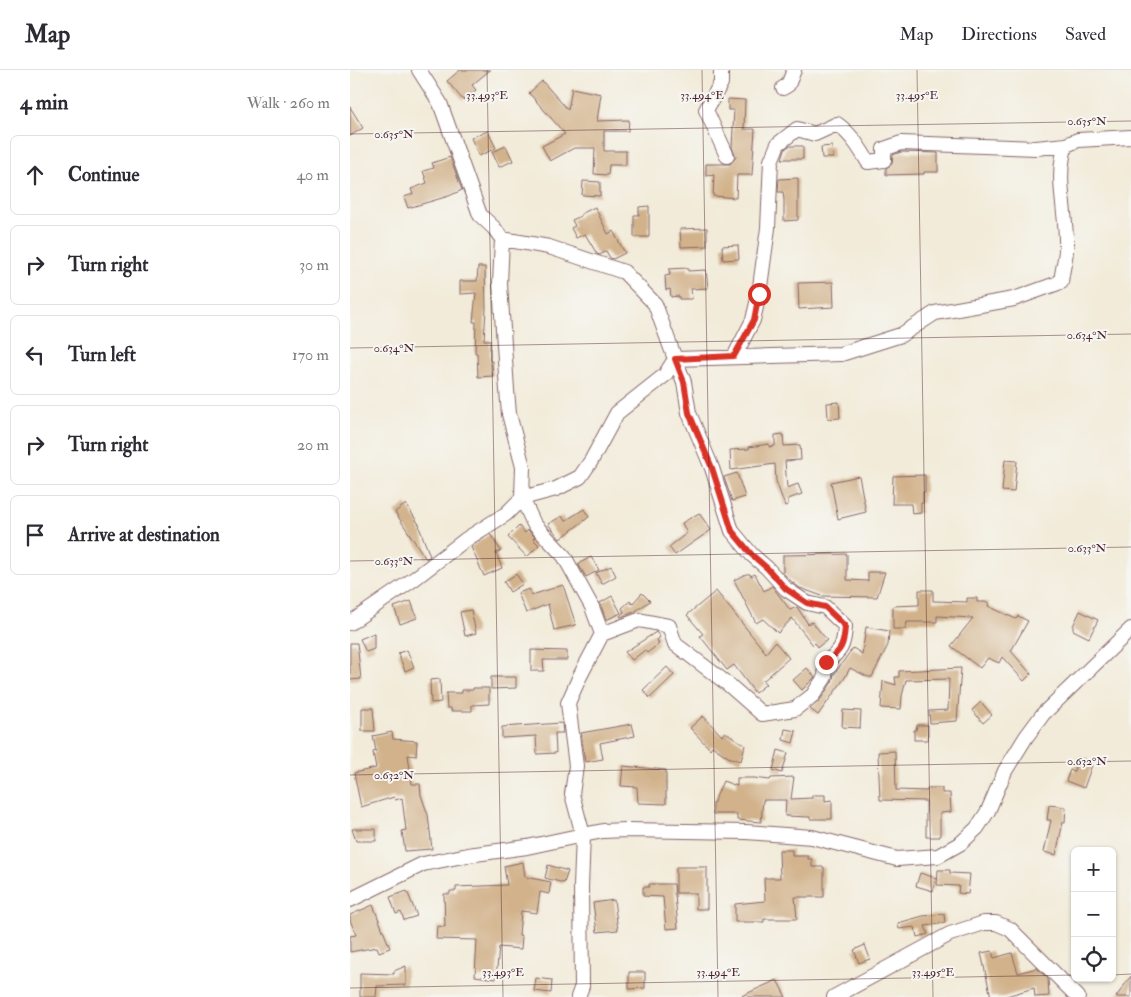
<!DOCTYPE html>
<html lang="en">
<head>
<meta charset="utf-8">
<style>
  body { margin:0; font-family:"IM FELL Double Pica",serif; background:#f7f7f7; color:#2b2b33 }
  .controls { position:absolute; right:15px; bottom:15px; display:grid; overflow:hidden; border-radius:8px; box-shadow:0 1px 4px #0004 }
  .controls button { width:45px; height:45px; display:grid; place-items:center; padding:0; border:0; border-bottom:1px solid #e1e1e2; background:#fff; color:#2b2b33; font:25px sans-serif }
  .stop { position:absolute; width:15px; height:15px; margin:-11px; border:4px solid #d93025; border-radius:50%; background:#fff }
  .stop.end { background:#d93025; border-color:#fff; box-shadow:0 1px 5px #0008 }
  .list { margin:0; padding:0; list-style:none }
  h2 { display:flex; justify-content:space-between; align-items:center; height:65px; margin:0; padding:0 20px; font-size:21px }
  h2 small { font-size:16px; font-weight:400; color:#7c7c81 }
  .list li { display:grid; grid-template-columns:32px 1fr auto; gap:15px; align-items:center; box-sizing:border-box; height:80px; margin:0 10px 10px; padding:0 10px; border:1px solid #e1e1e2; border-radius:8px }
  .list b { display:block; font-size:19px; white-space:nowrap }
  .list em { font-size:16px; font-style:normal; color:#7c7c81 }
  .icon { flex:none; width:28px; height:28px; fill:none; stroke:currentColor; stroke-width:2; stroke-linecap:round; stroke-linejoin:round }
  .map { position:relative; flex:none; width:781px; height:927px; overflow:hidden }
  header { display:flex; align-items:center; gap:30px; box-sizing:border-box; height:70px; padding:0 25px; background:#fff; border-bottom:1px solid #e1e1e2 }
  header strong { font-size:24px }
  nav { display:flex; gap:28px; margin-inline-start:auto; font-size:18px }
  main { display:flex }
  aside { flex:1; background:#fff }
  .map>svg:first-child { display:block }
</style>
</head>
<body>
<header>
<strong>Map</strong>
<nav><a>Map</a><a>Directions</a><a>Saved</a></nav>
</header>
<main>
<aside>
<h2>4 min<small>Walk · 260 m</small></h2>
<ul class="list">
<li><svg class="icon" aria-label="ahead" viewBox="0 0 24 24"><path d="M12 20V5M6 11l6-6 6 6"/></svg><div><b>Continue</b></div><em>40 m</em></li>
<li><svg class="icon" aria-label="right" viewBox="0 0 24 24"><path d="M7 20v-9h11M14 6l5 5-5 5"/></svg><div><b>Turn right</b></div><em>30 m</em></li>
<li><svg class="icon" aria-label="left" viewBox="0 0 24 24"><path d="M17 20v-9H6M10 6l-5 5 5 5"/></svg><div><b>Turn left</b></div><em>170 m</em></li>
<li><svg class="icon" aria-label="right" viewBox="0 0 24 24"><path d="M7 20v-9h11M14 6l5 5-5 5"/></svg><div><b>Turn right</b></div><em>20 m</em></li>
<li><svg class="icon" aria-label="arrive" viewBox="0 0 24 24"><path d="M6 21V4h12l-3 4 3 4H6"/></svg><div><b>Arrive at destination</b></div></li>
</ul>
</aside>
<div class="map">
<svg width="781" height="927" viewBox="0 0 781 927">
  <rect width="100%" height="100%" fill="#f6f6f2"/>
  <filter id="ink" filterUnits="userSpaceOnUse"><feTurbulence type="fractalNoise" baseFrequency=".02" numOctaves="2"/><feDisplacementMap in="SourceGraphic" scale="10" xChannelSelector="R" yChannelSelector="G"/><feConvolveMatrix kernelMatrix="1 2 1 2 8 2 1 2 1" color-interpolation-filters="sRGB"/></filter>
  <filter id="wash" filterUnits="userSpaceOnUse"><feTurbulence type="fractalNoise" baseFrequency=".0096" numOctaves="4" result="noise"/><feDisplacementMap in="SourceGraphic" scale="20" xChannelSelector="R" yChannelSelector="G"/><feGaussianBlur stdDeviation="1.12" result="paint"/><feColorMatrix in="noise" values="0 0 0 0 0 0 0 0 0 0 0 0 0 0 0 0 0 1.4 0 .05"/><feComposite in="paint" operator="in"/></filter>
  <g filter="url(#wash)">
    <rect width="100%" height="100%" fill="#f2ebd9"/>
    <g id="blocks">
      <path fill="#d2b28b" d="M110,0H140L122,15L126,20L113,30L97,11Z
        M192,11L218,40L222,18L251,24L247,51L279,50L278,61H254V81H276V95H259L258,105L244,104L245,78H224L200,91L192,76L215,64L179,23Z
        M378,29L395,30L394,59H405L402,105H387L386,128L363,126L364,105L356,106V94H380L386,87L382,77L384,40H378Z
        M0,37L13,58L0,66Z
        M138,61L146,78L129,86L121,68Z
        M156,76L163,91L149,97L142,82Z
        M439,76H453V89H432L435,79Z
        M482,76L483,88H472L471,77Z
        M551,82L588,83V102H574V104L536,105V98L542,94L543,85Z
        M100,87L112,120L99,126L58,138L54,127L63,124L61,119L77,113L73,101L84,98L82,93Z
        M448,108V150L434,151V130L433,122H428L429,109Z
        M233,111L250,112V126L232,125Z
        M299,136V167H284V145H289V137Z
        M245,137L258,164L263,161L275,183L263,189L260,188L256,181L250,185L247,184L235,164L226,168L221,158L225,156L222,150L231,146V144Z
        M357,158V176L331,177L330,159Z
        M388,175L389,189L373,190L372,176Z
        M128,197H135L136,239L134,270H140V291H142L143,306L128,307L127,283H125L126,252H123L126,223L110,224V211H127Z
        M338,198V201L356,200L358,218L341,219L342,229H329V226L321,227L320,219L316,220L315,206L320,205L319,199Z
        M483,212L484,237L449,239L448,213Z
        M489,332L490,348L478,349L477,333Z
        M433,364L434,376L450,375L451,390L435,391L437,418L448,414L452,424L438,429V435L435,436L426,411L425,394L381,400L380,380L399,379V377L419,374V377L425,376V365Z
        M655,390L667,391L664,422L652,421Z
        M387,403L395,427L382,431L374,407Z
        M575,405V422H573V433H571V443L562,444L561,434H542L543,406Z
        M509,406L516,442L488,449L481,412Z
        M56,434L70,456L69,457L80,486L76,489L45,442Z
        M234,439L239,447L210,469L198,454L212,446L215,451Z
        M349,443L361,460L325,485L319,477L337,463L332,453Z
        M169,456L175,463L178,460L185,467L183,469L189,475L177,487L158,467Z
        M140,464L151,481L146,483L152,498L134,506L121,477Z
        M497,484V510L518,511V502H535L527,527L472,526L450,518L442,512L433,503V485Z
        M241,487L249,500L236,507L228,494Z
        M261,496L266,506L252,514L246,503Z
        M166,504L173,514L160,522L154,512Z
        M396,504H400L401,506L405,504L414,521L422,516L440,540L447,537L458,554L462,552L477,570L468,577L465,573L463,575L442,548L428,563L413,549L406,553L384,510Z
        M213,515L226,555L204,560L198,534L176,543L168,523L179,519L182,525Z
        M569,520H583V531L617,532V528H627V532H639L638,536L666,549L668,546L678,551L661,581L681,604L674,611L652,587L649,593L638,588L630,598L601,576L623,548L587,546V552H557L556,559H543V536L569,535Z
        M366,521L416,583L425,572L439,588L413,611L416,614L405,623L384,595L377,600L350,566L353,564L337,545Z
        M292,523L300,531L284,542L271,547L270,546L274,542L272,538L280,531L282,534Z
        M262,526L271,543L256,550L250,533Z
        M61,531L67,548L50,554L44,537Z
        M121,540L126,563L115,566L110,542Z
        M730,541L748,550L739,568L723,560V556Z
        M516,557L539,561L538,575L522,607H518L500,598L494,609L468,645L460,639L470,630L482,612L484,604L503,578L512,584Z
        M306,562L310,567L307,570L309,574L297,583L295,580L282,590L275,582Z
        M24,563V579L16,582L10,569Z
        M0,573H7L11,609L0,610Z
        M57,580L64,597L55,601L48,583Z
        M181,580L217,581V590H193L194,601H181Z
        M317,597L324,605L300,628L293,620Z
        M457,598L465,607L452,620L443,610Z
        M611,598L607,651L580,653L579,641L598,640L599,609L556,610L552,626L551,639L531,638L533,611L546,615L545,607H549V601Z
        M141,607H166V618L141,619Z
        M90,609L91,632L81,633L80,610Z
        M123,618H139V634L122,635V641H101V638H97L96,623H112V620H123Z
        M631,632L642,645L633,653L622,640Z
        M12,638H23L25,661H12Z
        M493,640L511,641L510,658L492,657Z
        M353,646L372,666L375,662L395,675L391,691L378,687L362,676L360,679L340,658Z
        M212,653L213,663H205L206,683L187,684L186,666L152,668V657Z
        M282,654L285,666L250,673L253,689L235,692L231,663Z
        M567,655H578V670H564V660H566Z
        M435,659L446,661L443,673L433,670Z
        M42,662L43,669L67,671L66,686L58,685L62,714H70L71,725L78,745L82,779L55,781L52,761L56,760L52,728L45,730L44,727L11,737L4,703L26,698L23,682L26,681L23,666Z
        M428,680L438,683L432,703L423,700Z
        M545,681L546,720L577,721V718H592V723H600L601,742L590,743V767H576V731L530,730L528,682Z
        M728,687L743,692L734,718L716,711L720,700L724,701Z
        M273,696L316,700V734L288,733L287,717L271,716Z
        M444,707L441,729L462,728V725H475V731L482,730V749H460V747L435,746L436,730H413L411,752L387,750V744H363V734L373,711L387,716V708H404L420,710L421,708Z
        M699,735L716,737L715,752H713L706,785L694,782L701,750H697Z
        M2,759H26V771H6Z
        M429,780H442V786H458V789H462V797H474V827H445L447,849H414V852H385V834L415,831L414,808H430Z
        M173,792L175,807L201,812L199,824L190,822L187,843L171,841L169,865L172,866L171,879L149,877L146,909L125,906L127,870L86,869L87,856L95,857L94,824H100V821H106V817L157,815L154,796Z
        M198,795L218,801L214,813L195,808Z
        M326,797H357V839H346V823H326Z
        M588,800H600V803L620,804L618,824L608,823L609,816L587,815Z
        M570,803L586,808L583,821L566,816Z
        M299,814H324L328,858L316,859L313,827L293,826V817H299Z
        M57,821L67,846L54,850L51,842L46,844L40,827Z
        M264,830L268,860L247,862L243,833Z
        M23,835L40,878L29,882L27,877L0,882V866L6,865L0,850V845Z
        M594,844L595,853L575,856L578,864L567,867L565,857L549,859L548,853L573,846Z
        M515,875L520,889L509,893L504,880Z
        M642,881L644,888L662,883L668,903L687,898L698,909L699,926L685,927L684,918L653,927H641L631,883Z
        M56,896V915L27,916L26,927H10V903L44,904V901Z
        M279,902H295V918L279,919Z
        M781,906V927H766Z
        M186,908L202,910L201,923L184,921Z
        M427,910L436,927H389Z"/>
    </g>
  </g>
  <g filter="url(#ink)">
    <use href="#blocks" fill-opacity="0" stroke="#856668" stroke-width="1"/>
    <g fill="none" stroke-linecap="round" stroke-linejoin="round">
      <g stroke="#856668" stroke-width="16">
        <path id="minor" d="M371,0V13L356,40L377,86
          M433,18L438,15L444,0
          M384,287L403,250L409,224L418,158L421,91L428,74L447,59L465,64L487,54C501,64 509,77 518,92L534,90V79L551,73L686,78L716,75
          M0,553L64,509L115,470L156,444L172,428L173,397L159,344L157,320L150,214L152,169L144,158L130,145L90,33L69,0
          M252,564L289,550L319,556L325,574L379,615L412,644L445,639L463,625L475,607L476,592C491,581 494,576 495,556L475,537L457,533L436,519L417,498L402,485L382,461L362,398L339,343L334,312L325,289L491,284L551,265L585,243L664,229L711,212C712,202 715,191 716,181C718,144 704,110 716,75L728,70L781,67
          M0,830L73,794L118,785L177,777L233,765L222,724L226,696L218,633L230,606L252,564L242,537L214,486L184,454L172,428L206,419L230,407L241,391L267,343L315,305L325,289L305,234L274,202L199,177L152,169
          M228,927L232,916L231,817L233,765L253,761L276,760L396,762L462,767L547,789L588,786L611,773L627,758L638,741L655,701L676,667L693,644L781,559
          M484,927L600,864L634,853H646L660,859L728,927"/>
      </g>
      <use href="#minor" stroke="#fff" stroke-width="14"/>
    </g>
  </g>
  <g fill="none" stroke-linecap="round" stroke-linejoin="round" filter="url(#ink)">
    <path stroke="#d93025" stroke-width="6" d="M409,224L404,250L384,286L325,289L334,312L339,343L362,398L382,461L402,485L417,498L436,519L457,533L475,537L495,556C494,576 491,581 476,592"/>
  </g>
  <path fill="none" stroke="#4a1f2b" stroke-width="1" stroke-opacity="0.45" d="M137,0L153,927M352,0L368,927M567,0L583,927M0,64L781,51M0,278L781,264M0,491L781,477M0,705L781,691M762,905L781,904M0,918L725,905"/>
  <g font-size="12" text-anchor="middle" fill="#4a1f2b" stroke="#f6f6f2" stroke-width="4" stroke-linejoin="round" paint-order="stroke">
    <text x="137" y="29">33.493°E</text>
    <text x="352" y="29">33.494°E</text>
    <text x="567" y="29">33.495°E</text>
    <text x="737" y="55">0.635°N</text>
    <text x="44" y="68">0.635°N</text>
    <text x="737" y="269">0.634°N</text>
    <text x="44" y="282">0.634°N</text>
    <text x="737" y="482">0.633°N</text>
    <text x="44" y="495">0.633°N</text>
    <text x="737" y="695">0.632°N</text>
    <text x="44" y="709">0.632°N</text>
    <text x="153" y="906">33.493°E</text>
    <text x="368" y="906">33.494°E</text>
    <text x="583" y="906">33.495°E</text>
  </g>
</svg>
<div class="controls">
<button>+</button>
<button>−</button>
<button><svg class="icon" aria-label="locate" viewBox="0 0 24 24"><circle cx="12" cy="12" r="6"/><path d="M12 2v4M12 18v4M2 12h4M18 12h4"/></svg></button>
</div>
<div class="stop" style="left:409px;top:224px"></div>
<div class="stop end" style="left:476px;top:592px"></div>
</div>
</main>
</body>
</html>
